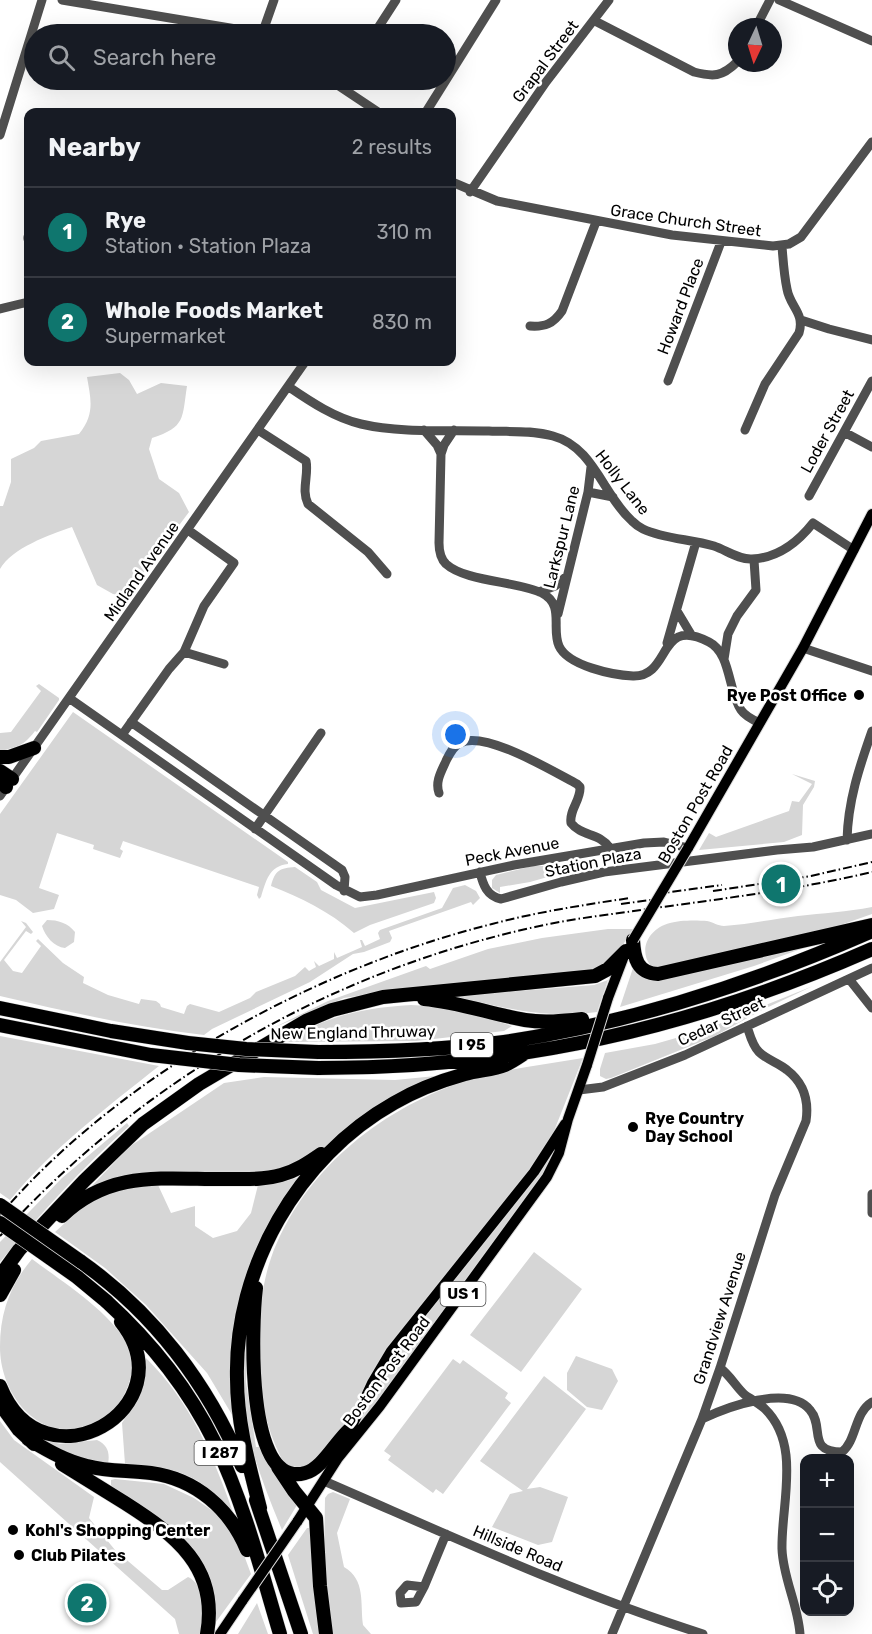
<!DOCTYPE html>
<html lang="en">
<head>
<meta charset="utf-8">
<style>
  body { margin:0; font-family:Rubik,sans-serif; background:#242831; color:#f1f3f6 }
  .controls { position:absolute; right:18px; bottom:18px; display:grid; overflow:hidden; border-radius:12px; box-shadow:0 6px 24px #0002 }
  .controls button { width:54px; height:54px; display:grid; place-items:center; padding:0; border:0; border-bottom:2px solid #363941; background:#171b24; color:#f1f3f6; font:30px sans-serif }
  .compass { position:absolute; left:728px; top:18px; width:54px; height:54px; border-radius:50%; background:#171b24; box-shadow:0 6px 24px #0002; rotate:184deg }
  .you { position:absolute; left:456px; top:735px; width:21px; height:21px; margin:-15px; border:4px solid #fff; border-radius:50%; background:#1a73e8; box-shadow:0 0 0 9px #1a73e833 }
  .badge { display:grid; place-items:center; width:39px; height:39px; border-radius:50%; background:#0f766e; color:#fff; font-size:20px; font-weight:700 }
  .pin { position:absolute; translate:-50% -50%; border:3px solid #fff; box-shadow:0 2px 6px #0006 }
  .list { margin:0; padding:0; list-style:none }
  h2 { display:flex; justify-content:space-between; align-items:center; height:78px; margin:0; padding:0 24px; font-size:26px }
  h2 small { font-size:20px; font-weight:400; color:#9ea1a6 }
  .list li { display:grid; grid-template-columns:39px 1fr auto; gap:18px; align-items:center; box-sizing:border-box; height:90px; padding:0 24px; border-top:2px solid #363941 }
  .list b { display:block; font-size:22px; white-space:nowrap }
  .list p { margin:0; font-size:20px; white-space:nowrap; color:#9ea1a6 }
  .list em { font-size:20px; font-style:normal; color:#9ea1a6 }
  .icon { flex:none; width:33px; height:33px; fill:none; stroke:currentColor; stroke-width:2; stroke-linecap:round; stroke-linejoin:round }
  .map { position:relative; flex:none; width:872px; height:1634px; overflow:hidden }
  .search { position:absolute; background:#171b24; box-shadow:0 6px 24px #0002; left:24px; top:24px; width:432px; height:66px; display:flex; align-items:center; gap:15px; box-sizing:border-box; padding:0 21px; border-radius:33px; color:#9ea1a6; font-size:22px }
  .panel { position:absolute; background:#171b24; box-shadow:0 6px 24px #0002; left:24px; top:108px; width:432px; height:258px; border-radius:12px }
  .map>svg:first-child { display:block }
</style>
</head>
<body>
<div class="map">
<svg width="872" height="1634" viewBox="0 0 872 1634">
  <rect width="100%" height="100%" fill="#fff"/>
  <path fill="#d6d6d6" d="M120,373L129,380L137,394L161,383L187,386C182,418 186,427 152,438L149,449L159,479L179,493L189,512L135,584L124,596L113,594L97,585L72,527C49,535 12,548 0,569V506H3L11,482V459L34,448L41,441L79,434C95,414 91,400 87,377Z
    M39,684L59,698V700L37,732L35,731C21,749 17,745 0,752V733L11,732L41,691L36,686Z
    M73,712L288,862V864C269,866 266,881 261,897L259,899L257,895L259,887L123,841L120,849L123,851L120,858L93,849L94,845L57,833L39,888L59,895L54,909L33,913L16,900L0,895V814Z
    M792,774L815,781L814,787L803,805L802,835L784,842L699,850L709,833L716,837L789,811L792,801L799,802L812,784Z
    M533,866H562L566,868L565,872L530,882L500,887V893L492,888V880L496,875Z
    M295,867L317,882L321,890L355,908L434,892L436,898L434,903L370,925L354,933C329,911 301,898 271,886C275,870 280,868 295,867Z
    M465,885L476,891L480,898L473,905L471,902L389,931L392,938L390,942L364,952L353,954L310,982L212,1029L204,1035C135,1027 68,1012 0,996V962L26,927L21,921L26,923L33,932L31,934L26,931L4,960L13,971L22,973L41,946L36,941L38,939L63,963L84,977L83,983L108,995L139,1004L141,999L156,1001L160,1004L161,1007L184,1014L187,1006L190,1004L219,1012L250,998L256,992L295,976L305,967L309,971L316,967L314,961L319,966L334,959V952L337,958L362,947L360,940H362L365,946L380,939L378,933L380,930L442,908L453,888Z
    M872,907V914L835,927L660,968L650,965C638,948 650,928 670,923C679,920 697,920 707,921C713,922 718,926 724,926C750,924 773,919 798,916C823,913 847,912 872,907Z
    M47,920C58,920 68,923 75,932L74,942L65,948C54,947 45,936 42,926Z
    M608,929H633L610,965L603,970L383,992L344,998L273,1028L328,1001L426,966L430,969L488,949L542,938Z
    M812,945L754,966L620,1007L633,968L641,972Z
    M608,980L597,1012C543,1019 505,1008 453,996L594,985Z
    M813,986L760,1011L715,1036L611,1078L606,1079L600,1076V1069L605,1053L655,1044L704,1030Z
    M411,1005C445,1006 480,1015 512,1026L504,1031L416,1041L283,1042C327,1016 361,1008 411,1005Z
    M0,1036L159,1066C106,1108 53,1148 10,1200L0,1193Z
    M583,1058L554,1131L538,1159L368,1380L346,1424L309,1469L285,1465C271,1440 263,1414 261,1385C259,1370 264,1353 258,1339C260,1311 262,1284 271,1258C302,1172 378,1111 462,1082C501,1069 543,1065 583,1058Z
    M446,1075L377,1106L305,1163L290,1170L88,1190L129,1147L224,1083L264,1077L395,1080Z
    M127,1123L129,1126C82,1168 40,1214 0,1262V1242L62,1178Z
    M555,1150L550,1163L425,1339L421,1341L419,1348L358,1427L396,1351Z
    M300,1177L291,1188L269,1224L250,1266L234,1418L207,1373L146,1305L105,1268L55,1232L88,1202L125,1188L158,1185L171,1213L195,1206V1226L213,1238L237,1231L251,1213L258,1185L286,1181Z
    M534,1252L582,1289L521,1372L470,1335Z
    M32,1259C61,1281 116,1315 129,1349C141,1379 115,1420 86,1430C82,1431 77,1431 73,1431C29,1431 0,1389 0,1347C0,1313 10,1285 32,1259Z
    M249,1321L246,1382L256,1447H264L297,1505L282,1530C272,1506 262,1481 254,1455C241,1412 242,1365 249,1321Z
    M576,1356L612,1369L618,1381L602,1410L587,1407L567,1390V1373Z
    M146,1358C191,1403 212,1453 233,1512C210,1488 196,1475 163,1468C151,1466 138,1467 125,1464L122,1423L140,1395L145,1376Z
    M453,1359L460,1364L463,1360L508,1393L505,1398L511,1403L443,1494L436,1489L433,1493L388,1460L391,1456L384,1451Z
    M544,1376L586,1409L527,1489L540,1487L568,1497L552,1542L538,1545L492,1527L510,1494L523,1491L480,1461Z
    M0,1421L14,1440L94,1497L89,1518L115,1550L162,1590H168L188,1577C206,1585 206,1618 201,1634H179L175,1619L0,1462Z
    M43,1439L60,1444L97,1440C108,1445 110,1453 108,1464H90L41,1443Z
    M115,1479L164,1484L194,1498L220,1516L238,1539L251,1574L213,1626C216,1613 214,1598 210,1584C197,1536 156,1516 116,1491L111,1485V1480Z
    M333,1492L350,1499L337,1533L344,1567C366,1580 360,1603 363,1625L371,1634H331L324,1565L325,1498L328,1494Z
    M307,1528H311L321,1634H313L288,1555Z
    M257,1603L268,1634H238Z"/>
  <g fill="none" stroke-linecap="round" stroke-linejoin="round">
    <g stroke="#dbdbdb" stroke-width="12">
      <path id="major" d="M688,848L803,648L872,514
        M608,998L624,956
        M348,1435L372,1383L391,1351L534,1172L565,1124
        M297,1522L338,1458L380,1406L547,1177L559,1153L568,1119L587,1065
        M220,1634L243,1600"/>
    </g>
    <g stroke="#dbdbdb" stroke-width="15">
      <path id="highway" d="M0,757H9L34,748
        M0,771L12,779
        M0,782L6,787
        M633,940C634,958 637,973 658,974L872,925
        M424,999C458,1002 491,1014 525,1020C544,1023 563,1021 582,1019
        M0,1008L111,1031L188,1043
        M0,1025L151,1055
        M318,1052C380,1052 443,1050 504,1042C631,1023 754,983 872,931
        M318,1068C517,1068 690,1029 872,949
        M62,1216C112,1168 167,1180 231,1179C247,1179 264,1180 281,1175C296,1171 308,1163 321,1154
        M80,1261C153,1312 208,1384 242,1466
        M0,1276L19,1250L84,1181L143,1124L199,1084L306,1021L332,1010L383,997L595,976L608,969L626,951
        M256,1288C252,1320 244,1490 305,1473C322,1469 336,1441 350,1429
        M0,1295L14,1270
        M106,1301C151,1342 188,1388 215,1443C244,1503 261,1570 280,1634
        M0,1386C43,1493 189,1408 121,1322
        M0,1404L19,1430L34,1444
        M28,1439C47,1450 65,1461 87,1466C108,1472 129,1470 151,1473C196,1479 230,1509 247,1550
        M62,1464C83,1477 104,1490 125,1503C175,1535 219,1567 207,1634
        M278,1467L294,1491L316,1518L320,1586L326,1634
        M256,1500L301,1634
        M260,1508C249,1465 237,1423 237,1379C234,1268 298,1157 394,1103C416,1090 440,1081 465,1074C478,1070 493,1070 505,1065C512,1062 519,1057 525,1053"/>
    </g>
    <path stroke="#4f4f4f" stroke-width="9" d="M62,0L236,29L256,34
      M779,0L872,41
      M595,21L694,72C713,77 722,77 737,62
      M756,27L770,0
      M262,34L274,0
      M374,34L396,0
      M330,80L378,112
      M426,112L496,0
      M0,135L42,0
      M452,182L497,201L672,235L773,246L789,244L801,237L872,142
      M470,192L546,82L609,0
      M28,237V239
      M0,309L24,303L28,304
      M801,320L829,329L872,340
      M530,326C545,327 553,324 562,311L596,222
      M668,381L721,242
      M289,387C311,402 335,418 361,424C399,433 450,430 489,431C510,432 532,430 553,436C594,447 603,495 632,521C635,524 639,527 643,529C664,539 691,539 714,546C726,550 739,560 752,559C777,558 798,542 813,523L854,550
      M258,430L306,461C309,475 301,490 308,504L368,552L387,574
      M424,430L437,445L441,454L439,543C439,551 440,558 446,564C466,582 517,581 542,593C565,605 551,628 559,646C568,666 613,675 633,676C672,677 657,615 709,642C731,653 728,691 741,710C745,716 753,720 760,723
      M745,430L765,384L799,333C805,313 790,307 787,289C784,275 783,260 782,246
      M844,432L872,447
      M441,454L444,445L454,430
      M588,492L613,497
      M809,496L872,381
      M539,592L555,586L567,576
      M677,611L692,636
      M558,614L588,492L591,467
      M667,643L696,542
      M803,648L872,671
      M184,652L224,664
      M724,659L728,634L737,616L756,590L754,560
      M69,698L336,885L360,897L377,895L514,865L644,843L664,842L688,848
      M131,722L342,870L345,877L344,891
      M122,735L169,669L184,652L204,606L234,563L188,530
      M439,793C435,782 441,772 446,761C449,755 453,746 460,743C485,730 554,772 577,784L580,787C581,800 569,810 571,823C582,837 599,832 610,848
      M0,796L305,362
      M255,829L321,733
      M847,840C848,801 859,768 872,731
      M480,872C483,885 487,896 501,899L561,882L604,872L777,850L813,847L872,834
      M849,979L872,1008
      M579,1090L603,1087L685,1055L872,968
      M872,1194V1213
      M720,1368C730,1375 736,1387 745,1395C751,1399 758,1403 764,1408C802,1444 781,1503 782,1549C783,1578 798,1605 800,1634
      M702,1419C727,1407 789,1384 810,1410C825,1427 806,1452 842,1452C857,1440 854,1413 872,1402
      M324,1481C449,1535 573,1593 703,1634
      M407,1585L424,1587L416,1602L401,1603L400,1593Z
      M424,1587L446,1534
      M612,1634L702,1419L720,1368L775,1195L806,1121C809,1101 804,1083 787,1070C779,1063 767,1060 759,1052C752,1045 750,1035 747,1026"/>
    <use href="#major" stroke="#000" stroke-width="10"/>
    <use href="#highway" stroke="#000" stroke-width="14"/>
    <path stroke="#000" stroke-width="2" stroke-dasharray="9 3 1.5 3" stroke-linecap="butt" d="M713,891L811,876L872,862
      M656,894L722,885
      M621,904L665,898
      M0,1215C121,1074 313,969 492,924C537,912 583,905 630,898
      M0,1236C142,1080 329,972 535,927C570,919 606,915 641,910C719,899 796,890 872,872"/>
    <g stroke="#dbdbdb" stroke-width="12" stroke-linecap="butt">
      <path id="major-bridge" d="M633,940L688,848
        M587,1065L608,998
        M243,1600L297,1522"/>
    </g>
    <g stroke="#dbdbdb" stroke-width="15" stroke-linecap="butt">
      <path id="highway-bridge" d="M188,1043L246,1049L318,1052
        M151,1055L239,1065L318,1068
        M0,1205L80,1261
        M0,1223L77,1277L106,1301"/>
    </g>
    <use href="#major-bridge" stroke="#000" stroke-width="10"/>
    <use href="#highway-bridge" stroke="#000" stroke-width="14"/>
  </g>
  <g fill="#000" stroke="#fff" stroke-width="2">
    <circle cx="859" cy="695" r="6"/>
    <circle cx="633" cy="1127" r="6"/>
    <circle cx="13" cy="1530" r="6"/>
    <circle cx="19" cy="1555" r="6"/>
  </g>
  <g text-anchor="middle" stroke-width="5" stroke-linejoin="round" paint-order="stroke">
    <g fill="#fff" stroke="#4c4c4c" stroke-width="1.5">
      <rect x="451" y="1033" width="42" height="24" rx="4.5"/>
      <rect x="440.5" y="1282" width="45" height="24" rx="4.5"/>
      <rect x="194.5" y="1441" width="51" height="24" rx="4.5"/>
    </g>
    <g font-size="15" font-weight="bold" fill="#000">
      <text x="472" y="1050">I 95</text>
      <text x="463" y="1299">US 1</text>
      <text x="220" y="1458">I 287</text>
    </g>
    <g font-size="16" fill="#000" stroke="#fff">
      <text transform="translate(545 61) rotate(-53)" y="6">Grapal Street</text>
      <text transform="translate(686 220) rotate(8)" y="6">Grace Church Street</text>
      <text transform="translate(680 306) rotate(-69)" y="6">Howard Place</text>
      <text transform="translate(827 431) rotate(-61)" y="6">Loder Street</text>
      <text transform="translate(623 482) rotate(52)" y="6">Holly Lane</text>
      <text transform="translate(561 537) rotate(-76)" y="6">Larkspur Lane</text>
      <text transform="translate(141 571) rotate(-55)" y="6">Midland Avenue</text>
      <text transform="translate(695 804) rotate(-60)" y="6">Boston Post Road</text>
      <text transform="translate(512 851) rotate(-11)" y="6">Peck Avenue</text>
      <text transform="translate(593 862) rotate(-11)" y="6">Station Plaza</text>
      <text transform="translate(721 1021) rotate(-25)" y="6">Cedar Street</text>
      <text transform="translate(353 1032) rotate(-1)" y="6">New England Thruway</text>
      <text transform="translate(719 1318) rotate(-72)" y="6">Grandview Avenue</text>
      <text transform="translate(386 1371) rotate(-53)" y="6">Boston Post Road</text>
      <text transform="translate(518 1548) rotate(23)" y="6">Hillside Road</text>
    </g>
    <g font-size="16" font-weight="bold" fill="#000" stroke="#fff" text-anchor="start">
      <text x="847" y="701" text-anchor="end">Rye Post Office</text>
      <text x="645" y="1124">Rye Country<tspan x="645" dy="18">Day School</tspan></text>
      <text x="25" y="1536">Kohl's Shopping Center</text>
      <text x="31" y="1561">Club Pilates</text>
    </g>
  </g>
</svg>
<div class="controls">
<button>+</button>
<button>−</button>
<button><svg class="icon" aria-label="locate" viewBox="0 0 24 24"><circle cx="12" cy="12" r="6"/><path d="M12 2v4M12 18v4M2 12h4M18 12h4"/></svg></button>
</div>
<svg class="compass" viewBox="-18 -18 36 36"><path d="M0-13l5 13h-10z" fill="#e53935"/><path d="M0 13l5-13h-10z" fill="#9ea1a6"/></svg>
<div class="you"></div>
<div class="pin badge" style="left:781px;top:884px">1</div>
<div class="pin badge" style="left:87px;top:1603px">2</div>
<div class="search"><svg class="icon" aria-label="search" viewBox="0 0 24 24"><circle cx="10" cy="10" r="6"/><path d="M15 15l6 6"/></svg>Search here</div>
<section class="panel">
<h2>Nearby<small>2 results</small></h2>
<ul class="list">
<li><span class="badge">1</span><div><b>Rye</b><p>Station · Station Plaza</p></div><em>310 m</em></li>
<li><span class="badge">2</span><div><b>Whole Foods Market</b><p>Supermarket</p></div><em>830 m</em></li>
</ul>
</section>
</div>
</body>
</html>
